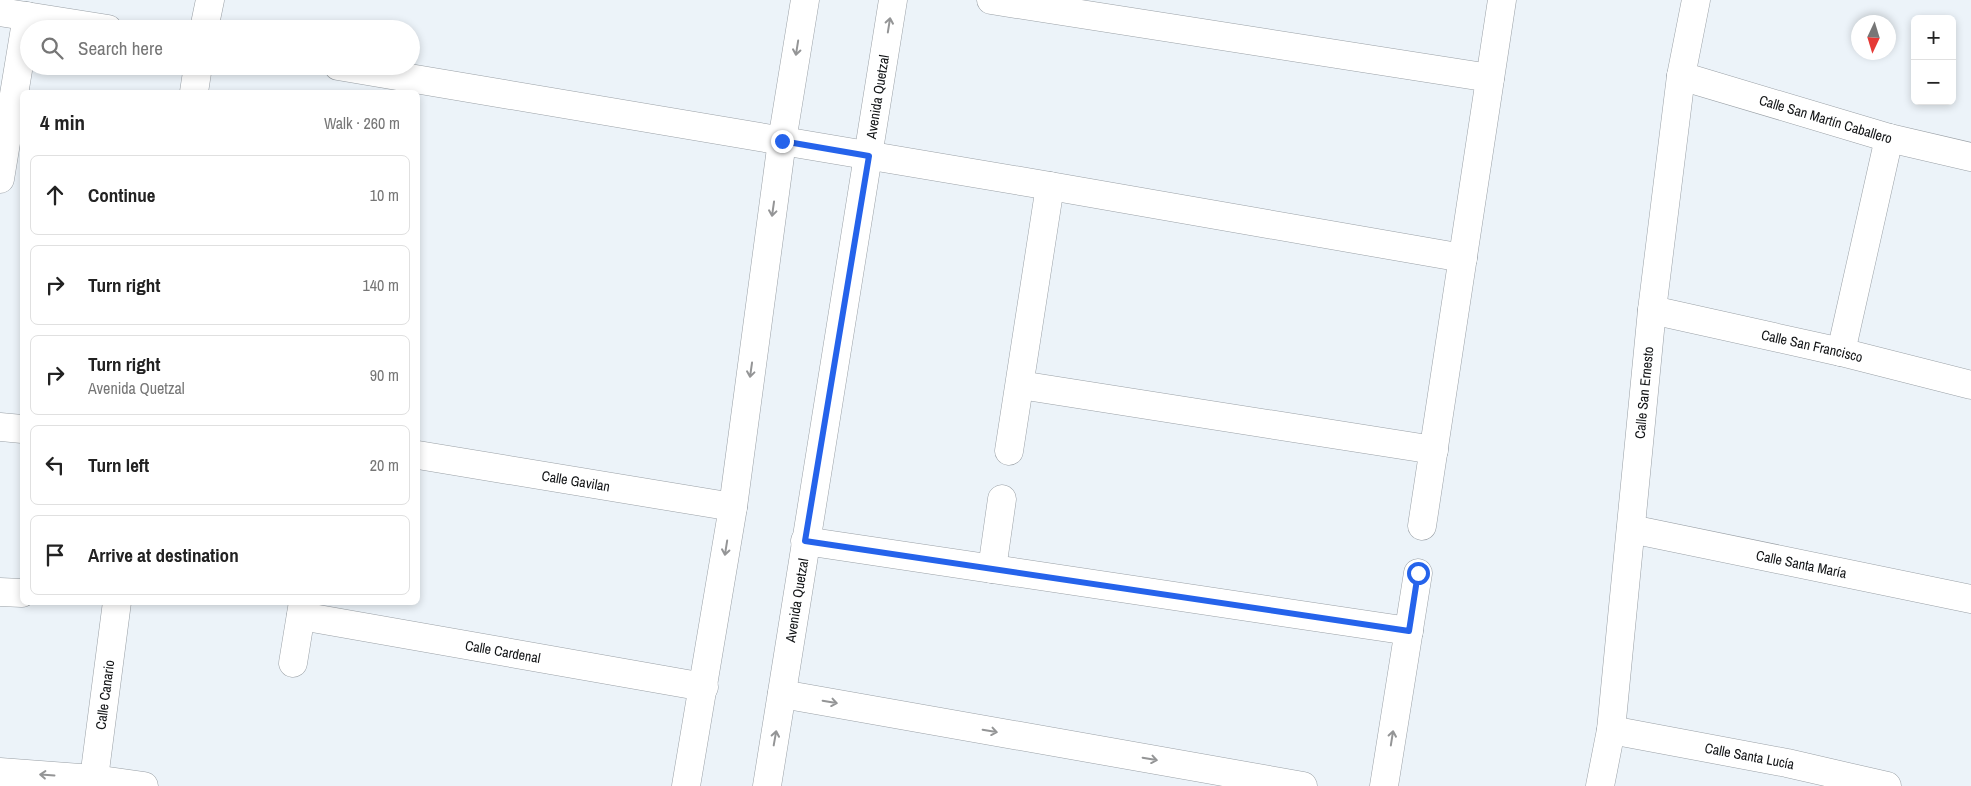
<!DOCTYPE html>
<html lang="en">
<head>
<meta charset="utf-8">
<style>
  body { margin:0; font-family:"Archivo Narrow",sans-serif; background:#f2f2f2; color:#222 }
  .controls { position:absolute; right:15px; top:15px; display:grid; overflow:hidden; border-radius:8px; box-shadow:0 2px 8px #0003 }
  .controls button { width:45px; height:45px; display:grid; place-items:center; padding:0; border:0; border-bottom:1px solid #e0e0e0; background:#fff; color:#222; font:25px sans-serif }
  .compass { position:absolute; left:1851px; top:15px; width:45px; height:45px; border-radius:50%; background:#fff; box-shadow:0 2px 8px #0003; rotate:184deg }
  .stop { position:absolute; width:15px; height:15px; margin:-11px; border:4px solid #2563eb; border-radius:50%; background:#fff }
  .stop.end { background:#2563eb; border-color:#fff; box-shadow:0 1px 5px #0008 }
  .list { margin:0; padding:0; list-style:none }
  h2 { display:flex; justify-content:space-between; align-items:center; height:65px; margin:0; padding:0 20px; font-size:21px }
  h2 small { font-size:16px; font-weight:400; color:#767676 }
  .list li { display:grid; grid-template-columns:32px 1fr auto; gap:15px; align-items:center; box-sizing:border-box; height:80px; margin:0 10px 10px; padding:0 10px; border:1px solid #e0e0e0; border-radius:8px }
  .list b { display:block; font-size:19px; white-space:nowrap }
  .list p { margin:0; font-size:16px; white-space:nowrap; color:#767676 }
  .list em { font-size:16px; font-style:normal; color:#767676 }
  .icon { flex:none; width:28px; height:28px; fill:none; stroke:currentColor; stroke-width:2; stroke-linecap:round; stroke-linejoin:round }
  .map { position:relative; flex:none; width:1971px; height:786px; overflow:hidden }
  .search { position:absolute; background:#fff; box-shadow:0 2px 8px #0003; left:20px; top:20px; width:400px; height:55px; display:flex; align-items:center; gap:12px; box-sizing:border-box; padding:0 18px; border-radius:28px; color:#767676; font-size:19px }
  .panel { position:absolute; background:#fff; box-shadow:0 2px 8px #0003; left:20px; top:90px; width:400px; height:515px; border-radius:8px }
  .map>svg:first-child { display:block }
</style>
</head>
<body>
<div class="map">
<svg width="1971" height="786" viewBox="0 0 1971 786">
  <rect width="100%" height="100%" fill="#ecf3f9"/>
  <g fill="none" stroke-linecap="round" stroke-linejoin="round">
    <g stroke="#9aa0a6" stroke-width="29">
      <g id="minor">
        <path d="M991,0L1490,78"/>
        <path d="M0,12L108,29"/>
        <path d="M204,29L210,0"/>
        <path d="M338,66L1050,186L1463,258"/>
        <path id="s1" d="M1681,76L1889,138L1971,157"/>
        <path d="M194,92L198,66"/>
        <path d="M0,179L27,16"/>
        <path id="s2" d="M1652,310L1841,352L1971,385"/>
        <path d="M1841,352L1889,138"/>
        <path d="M1020,385L1434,450"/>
        <path d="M0,427L22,429"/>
        <path d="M1009,451L1050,186"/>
        <path id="s3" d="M418,455L733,507"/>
        <path d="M1422,526L1502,0"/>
        <path id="s4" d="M1631,529L1971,599"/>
        <path d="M805,541L1409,631"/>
        <path d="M992,569L1002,499"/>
        <path d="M0,592L22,593"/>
        <path id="s5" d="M301,616L704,687"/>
        <path d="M293,663L303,602"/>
        <path d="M782,694L1303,786"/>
        <path id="s6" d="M1611,730L1787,763L1887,786"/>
        <path d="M0,772L94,779L144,786"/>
        <path id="s7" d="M93,786L117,602"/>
        <path d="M686,786L733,507L782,141L805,0"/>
        <path id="s8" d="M767,786L893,0"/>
        <path d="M1384,786L1418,573"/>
        <path id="s9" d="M1600,786L1611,730L1652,310L1681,76L1696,0"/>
      </g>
    </g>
    <use href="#minor" stroke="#fff" stroke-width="28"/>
  </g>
  <defs><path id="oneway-shaft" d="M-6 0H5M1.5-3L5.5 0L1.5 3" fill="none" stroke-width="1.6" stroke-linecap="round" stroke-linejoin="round" transform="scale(1.25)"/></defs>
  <g stroke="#949596">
    <use href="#oneway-shaft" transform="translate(889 25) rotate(-81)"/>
    <use href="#oneway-shaft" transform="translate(797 48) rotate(99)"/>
    <use href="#oneway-shaft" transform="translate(773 209) rotate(98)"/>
    <use href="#oneway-shaft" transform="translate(751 370) rotate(98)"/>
    <use href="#oneway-shaft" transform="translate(726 548) rotate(99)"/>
    <use href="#oneway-shaft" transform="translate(830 702) rotate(10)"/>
    <use href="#oneway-shaft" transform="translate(990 731) rotate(10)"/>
    <use href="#oneway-shaft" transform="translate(775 738) rotate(-80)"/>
    <use href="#oneway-shaft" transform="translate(1392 738) rotate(-81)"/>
    <use href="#oneway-shaft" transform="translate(1150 759) rotate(10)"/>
    <use href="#oneway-shaft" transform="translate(47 775) rotate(-176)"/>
  </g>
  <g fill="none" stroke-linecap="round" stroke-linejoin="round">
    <path stroke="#2563eb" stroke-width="6" d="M782,141L869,156L805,541L1409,631L1418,573"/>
  </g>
  <g text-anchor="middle" stroke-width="4" stroke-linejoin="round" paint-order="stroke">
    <g font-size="14" fill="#111315" stroke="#fff">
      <text dy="5" stroke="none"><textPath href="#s8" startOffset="698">Avenida Quetzal</textPath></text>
      <text dy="5" stroke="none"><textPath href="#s1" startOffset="151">Calle San Martín Caballero</textPath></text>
      <text dy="5" stroke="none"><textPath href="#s2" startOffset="164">Calle San Francisco</textPath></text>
      <text dy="5" stroke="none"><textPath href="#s9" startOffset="396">Calle San Ernesto</textPath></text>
      <text dy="5" stroke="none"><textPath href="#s3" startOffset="160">Calle Gavilan</textPath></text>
      <text dy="5" stroke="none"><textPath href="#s4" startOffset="174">Calle Santa María</textPath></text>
      <text dy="5" stroke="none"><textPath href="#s8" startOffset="188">Avenida Quetzal</textPath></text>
      <text dy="5" stroke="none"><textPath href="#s5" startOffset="205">Calle Cardenal</textPath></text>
      <text dy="5" stroke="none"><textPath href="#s7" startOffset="92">Calle Canario</textPath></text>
      <text dy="5" stroke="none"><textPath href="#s6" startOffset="141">Calle Santa Lucía</textPath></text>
    </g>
  </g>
</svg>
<div class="controls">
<button>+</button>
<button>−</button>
</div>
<svg class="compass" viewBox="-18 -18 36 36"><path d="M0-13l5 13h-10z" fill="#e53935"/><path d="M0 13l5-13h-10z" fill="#767676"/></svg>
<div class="stop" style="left:1418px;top:573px"></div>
<div class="stop end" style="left:782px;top:141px"></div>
<div class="search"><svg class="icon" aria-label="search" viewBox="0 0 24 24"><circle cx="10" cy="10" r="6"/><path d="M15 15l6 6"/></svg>Search here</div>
<section class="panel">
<h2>4 min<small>Walk · 260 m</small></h2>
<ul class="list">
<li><svg class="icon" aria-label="ahead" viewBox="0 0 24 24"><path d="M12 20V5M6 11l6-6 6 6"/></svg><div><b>Continue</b></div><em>10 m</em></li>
<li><svg class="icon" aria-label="right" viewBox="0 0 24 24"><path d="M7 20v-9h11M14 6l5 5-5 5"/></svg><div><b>Turn right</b></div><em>140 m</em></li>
<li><svg class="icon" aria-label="right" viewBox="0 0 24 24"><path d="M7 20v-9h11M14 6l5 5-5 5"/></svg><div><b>Turn right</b><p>Avenida Quetzal</p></div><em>90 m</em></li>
<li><svg class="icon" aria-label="left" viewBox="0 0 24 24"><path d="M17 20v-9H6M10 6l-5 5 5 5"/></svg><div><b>Turn left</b></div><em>20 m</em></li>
<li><svg class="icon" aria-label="arrive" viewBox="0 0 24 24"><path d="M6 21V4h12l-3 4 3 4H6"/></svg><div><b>Arrive at destination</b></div></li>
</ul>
</section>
</div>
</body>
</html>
